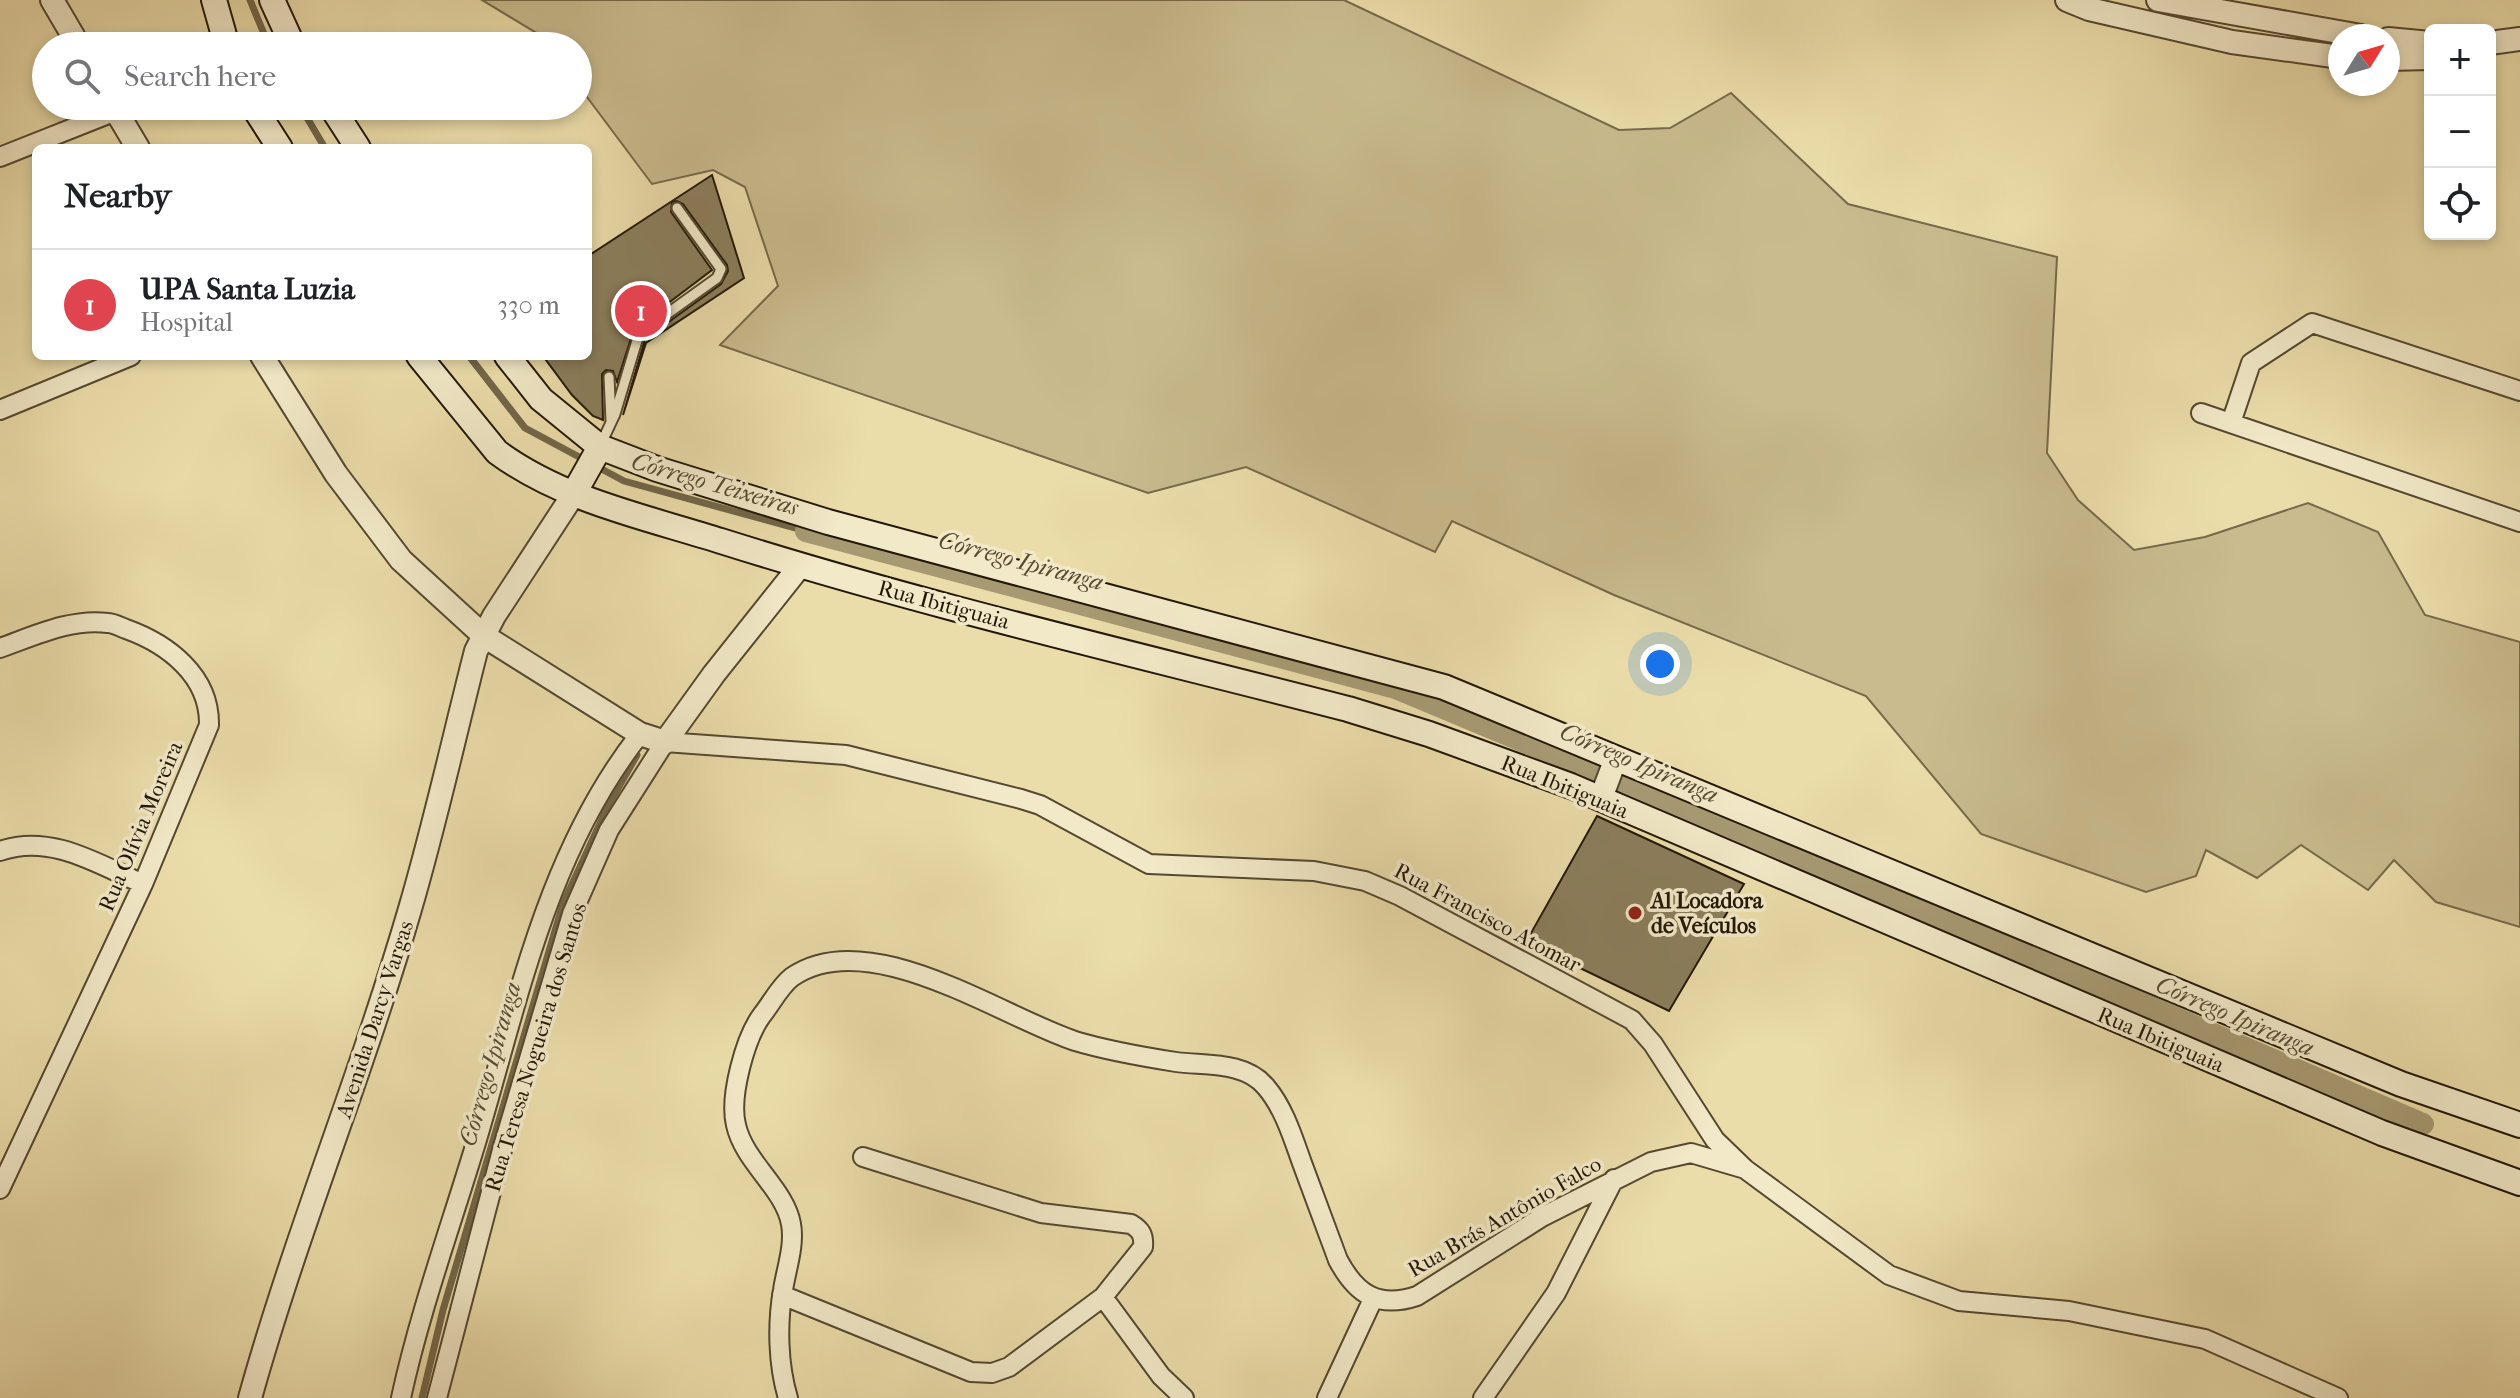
<!DOCTYPE html>
<html lang="en">
<head>
<meta charset="utf-8">
<style>
  body { margin:0; font-family:"IM FELL French Canon",serif; background:#f6f6f6; color:#202124 }
  .controls { position:absolute; right:24px; top:24px; display:grid; overflow:hidden; border-radius:12px; box-shadow:0 4px 12px #0003 }
  .controls button { width:72px; height:72px; display:grid; place-items:center; padding:0; border:0; border-bottom:2px solid #e0e0e0; background:#fff; color:#202124; font:40px sans-serif }
  .compass { position:absolute; left:2328px; top:24px; width:72px; height:72px; border-radius:50%; background:#fff; box-shadow:0 4px 12px #0003; rotate:53deg }
  .you { position:absolute; left:1660px; top:664px; width:28px; height:28px; margin:-20px; border:6px solid #fff; border-radius:50%; background:#1a73e8; box-shadow:0 0 0 12px #1a73e833 }
  .badge { display:grid; place-items:center; width:52px; height:52px; border-radius:50%; background:#8f2418; color:#fff; font-size:26px; font-weight:700 }
  .pin { position:absolute; translate:-50% -50%; border:4px solid #fff; box-shadow:0 2px 8px #0006 }
  .list { margin:0; padding:0; list-style:none }
  h2 { display:flex; justify-content:space-between; align-items:center; height:104px; margin:0; padding:0 32px; font-size:34px }
  h2 small { font-size:26px; font-weight:400; color:#757577 }
  .list li { display:grid; grid-template-columns:52px 1fr auto; gap:24px; align-items:center; box-sizing:border-box; height:112px; padding:0 32px; border-top:2px solid #e0e0e0 }
  .list b { display:block; font-size:30px; white-space:nowrap }
  .list p { margin:0; font-size:26px; white-space:nowrap; color:#757577 }
  .list em { font-size:26px; font-style:normal; color:#757577 }
  .icon { flex:none; width:44px; height:44px; fill:none; stroke:currentColor; stroke-width:2; stroke-linecap:round; stroke-linejoin:round }
  .map { position:relative; flex:none; width:2520px; height:1398px; overflow:hidden }
  .search { position:absolute; background:#fff; box-shadow:0 4px 12px #0003; left:32px; top:32px; width:560px; height:88px; display:flex; align-items:center; gap:20px; box-sizing:border-box; padding:0 28px; border-radius:44px; color:#757577; font-size:30px }
  .panel { position:absolute; background:#fff; box-shadow:0 4px 12px #0003; left:32px; top:144px; width:560px; height:216px; border-radius:12px }
  .map>svg:first-child { display:block }
</style>
</head>
<body>
<div class="map">
<svg width="2520" height="1398" viewBox="0 0 2520 1398">
  <rect width="100%" height="100%" fill="#ebddaa"/>
  <filter id="stains"><feTurbulence type="fractalNoise" baseFrequency=".0025" numOctaves="4"/><feColorMatrix values="0 0 0 0 .2 0 0 0 0 .09 0 0 0 0 .02 0 0 0 .5 -.17"/></filter>
  <radialGradient id="worn" r=".72"><stop offset=".6" stop-color="#630" stop-opacity="0"/><stop offset="1" stop-color="#630" stop-opacity=".3"/></radialGradient>
  <path fill="#c9bb8e" stroke="#76694a" stroke-width="2" d="M482,0H1344L1619,130L1670,128L1731,93L1848,204L2057,257L2047,453L2078,500L2134,550L2205,537L2308,503L2378,532L2425,615L2520,642V927L2436,902L2394,860L2368,890L2301,845L2257,878L2206,850L2196,876L2146,892L1981,834L1866,696L1614,595L1452,521L1435,552L1246,467L1148,493L720,345L778,286L745,187L713,170L652,184L578,85V46H549L543,37Z"/>
  <g fill="none" stroke-linecap="round" stroke-linejoin="round">
    <path stroke="#726648" stroke-width="7" d="M250,0L269,46
      M300,106L325,148
      M469,356L525,428L624,481L806,531
      M422,1398L443,1310L563,904L609,804L637,755"/>
    <path stroke="#a79a73" stroke-width="22" d="M806,531L1396,688L1889,895L2423,1124"/>
  </g>
  <path fill="#8b7e5c" stroke="#221707" stroke-width="2" d="M712,175L744,278L646,343L623,415L645,339L721,284L728,271L727,265L683,204L677,201L672,202L671,212L712,270L634,329L617,382L613,371L606,370L602,374L603,420L593,416L572,395L543,356H588V256Z
    M1597,816L1744,884L1669,1011L1526,942Z"/>
  <g fill="none" stroke-linecap="round" stroke-linejoin="round">
    <g stroke="#544830" stroke-width="13">
      <path id="service" d="M609,377L611,421
        M600,446L615,414L639,334L717,278L721,269L677,208"/>
    </g>
    <g stroke="#544830" stroke-width="22">
      <path id="minor" d="M0,157L116,111
        M0,410L131,356
        M2201,413L2520,522
        M2231,423L2251,363L2312,323L2520,391
        M0,648C34,636 71,618 108,623C114,623 120,627 126,629C168,644 210,676 209,725L143,884L0,1189
        M0,851C50,833 98,864 143,884
        M782,1295L971,1372L992,1373L1009,1367L1103,1297L1143,1247C1144,1235 1141,1230 1131,1224L1041,1213L863,1157
        M1103,1297L1161,1376L1184,1398
        M401,1398C420,1310 452,1223 478,1136C519,997 548,851 640,734
        M437,1398L502,1150L572,914L609,830L665,742L846,755L1021,799L1040,805L1149,864L1314,871L1365,881L1400,896L1632,1020L1653,1044L1715,1140L1745,1169L1889,1275L1959,1301L2069,1311L2205,1339L2338,1398
        M788,1398C778,1365 777,1324 783,1290C786,1270 795,1245 791,1224C785,1189 744,1162 736,1125C729,1097 745,1038 762,1015C771,1004 780,986 792,977C868,924 1000,1016 1075,1041C1105,1050 1144,1057 1176,1062C1205,1066 1245,1061 1266,1087C1284,1108 1293,1138 1302,1163C1314,1195 1326,1227 1338,1260C1356,1294 1378,1309 1417,1296L1542,1217L1651,1162L1691,1153L1742,1168
        M1327,1398L1373,1299
        M1483,1398L1556,1293L1614,1179"/>
    </g>
    <g stroke="#544830" stroke-width="26">
      <path id="tertiary" d="M52,0L79,46
        M2067,0L2089,9L2232,42L2340,57
        M2158,0L2361,36
        M2388,39L2430,43
        M2490,43L2520,39
        M2388,59L2430,58
        M113,106L138,148
        M262,356L336,474L401,560L484,636L640,734L665,742L714,674L800,566
        M1601,798L1616,758
        M250,1398C296,1233 362,1074 410,909C435,824 454,737 476,651L494,616L573,495"/>
    </g>
    <g stroke="#221707" stroke-width="28">
      <path id="secondary" d="M214,0L227,46
        M272,0L293,46
        M253,106L280,148
        M331,106L358,148
        M419,356L497,452C562,500 645,517 721,541C927,606 1139,655 1348,709L1429,734L1571,786L2382,1133L2520,1183
        M507,356L541,399L600,447L657,469L828,522L1444,687L2401,1084L2520,1125
        M573,495L600,447"/>
    </g>
    <use href="#service" stroke="#f2e9c8" stroke-width="9"/>
    <use href="#minor" stroke="#f2e9c8" stroke-width="18"/>
    <use href="#tertiary" stroke="#f2e9c8" stroke-width="22"/>
    <use href="#secondary" stroke="#f2e9c8" stroke-width="24"/>
  </g>
  <circle fill="#8f2418" stroke="#f2e9c8" stroke-width="3" cx="1635" cy="913" r="8"/>
  <g text-anchor="middle" stroke-width="7" stroke-linejoin="round" paint-order="stroke">
    <g font-size="22" fill="#221707" stroke="#f2e9c8">
      <text transform="translate(944 604) rotate(15)" y="8">Rua Ibitiguaia</text>
      <text transform="translate(1565 786) rotate(22)" y="8">Rua Ibitiguaia</text>
      <text transform="translate(140 826) rotate(-67)" y="8">Rua Olívia Moreira</text>
      <text transform="translate(1488 917) rotate(28)" y="8">Rua Francisco Atomar</text>
      <text transform="translate(374 1019) rotate(-72)" y="8">Avenida Darcy Vargas</text>
      <text transform="translate(2161 1039) rotate(23)" y="8">Rua Ibitiguaia</text>
      <text transform="translate(535 1047) rotate(-73)" y="8">Rua Teresa Nogueira dos Santos</text>
      <text transform="translate(1504 1216) rotate(-30)" y="8">Rua Brás Antônio Falco</text>
    </g>
    <g font-size="22" font-weight="bold" fill="#221707" stroke="#f2e9c8" text-anchor="start">
      <text x="1651" y="908">Al Locadora<tspan x="1651" dy="25">de Veículos</tspan></text>
    </g>
    <g font-size="24" font-style="italic" fill="#574b32" stroke="#f2e9c8">
      <text transform="translate(715 484) rotate(16)" y="8">Córrego Teixeiras</text>
      <text transform="translate(1021 561) rotate(15)" y="8">Córrego Ipiranga</text>
      <text transform="translate(1639 763) rotate(23)" y="8">Córrego Ipiranga</text>
      <text transform="translate(2235 1016) rotate(23)" y="8">Córrego Ipiranga</text>
      <text transform="translate(490 1064) rotate(-74)" y="8">Córrego Ipiranga</text>
    </g>
  </g>
  <rect width="100%" height="100%" filter="url(#stains)"/>
  <rect width="100%" height="100%" fill="url(#worn)"/>
</svg>
<div class="controls">
<button>+</button>
<button>−</button>
<button><svg class="icon" aria-label="locate" viewBox="0 0 24 24"><circle cx="12" cy="12" r="6"/><path d="M12 2v4M12 18v4M2 12h4M18 12h4"/></svg></button>
</div>
<svg class="compass" viewBox="-18 -18 36 36"><path d="M0-13l5 13h-10z" fill="#e53935"/><path d="M0 13l5-13h-10z" fill="#757577"/></svg>
<div class="you"></div>
<div class="pin badge" style="left:641px;top:311px;background:#e0444e">1</div>
<div class="search"><svg class="icon" aria-label="search" viewBox="0 0 24 24"><circle cx="10" cy="10" r="6"/><path d="M15 15l6 6"/></svg>Search here</div>
<section class="panel">
<h2>Nearby<small></small></h2>
<ul class="list">
<li><span class="badge" style="background:#e0444e">1</span><div><b>UPA Santa Luzia</b><p>Hospital</p></div><em>330 m</em></li>
</ul>
</section>
</div>
</body>
</html>
